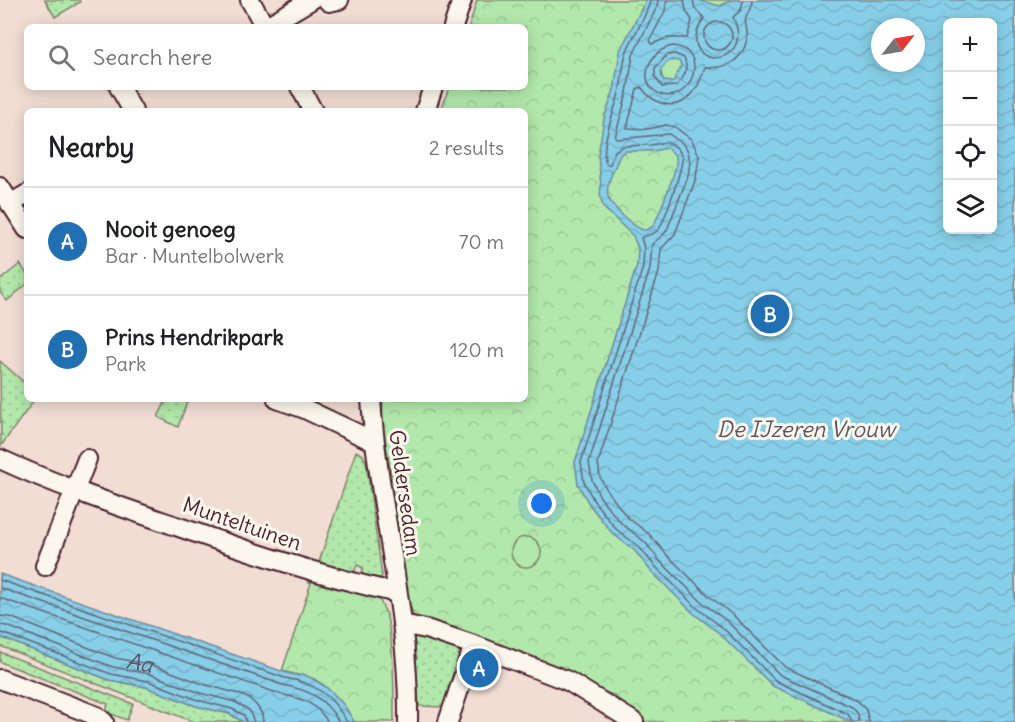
<!DOCTYPE html>
<html lang="en">
<head>
<meta charset="utf-8">
<style>
  body { margin:0; font-family:Delius,sans-serif; background:#f2f2f2; color:#202124 }
  .controls { position:absolute; right:18px; top:18px; display:grid; overflow:hidden; border-radius:9px; box-shadow:0 3px 15px #0003 }
  .controls button { width:54px; height:54px; display:grid; place-items:center; padding:0; border:0; border-bottom:2px solid #e0e0e0; background:#fff; color:#202124; font:30px sans-serif }
  .compass { position:absolute; left:871px; top:18px; width:54px; height:54px; border-radius:50%; background:#fff; box-shadow:0 3px 15px #0003; rotate:59deg }
  .you { position:absolute; left:542px; top:504px; width:21px; height:21px; margin:-15px; border:4px solid #fff; border-radius:50%; background:#1a73e8; box-shadow:0 0 0 9px #1a73e833 }
  .badge { display:grid; place-items:center; width:39px; height:39px; border-radius:50%; background:#1f6fb2; color:#fff; font-size:20px; font-weight:700 }
  .pin { position:absolute; translate:-50% -50%; border:3px solid #fff; box-shadow:0 2px 6px #0006 }
  .list { margin:0; padding:0; list-style:none }
  h2 { display:flex; justify-content:space-between; align-items:center; height:78px; margin:0; padding:0 24px; font-size:26px }
  h2 small { font-size:20px; font-weight:400; color:#757577 }
  .list li { display:grid; grid-template-columns:39px 1fr auto; gap:18px; align-items:center; box-sizing:border-box; height:108px; padding:0 24px; border-top:2px solid #e0e0e0 }
  .list b { display:block; font-size:22px; white-space:nowrap }
  .list p { margin:0; font-size:20px; white-space:nowrap; color:#757577 }
  .list em { font-size:20px; font-style:normal; color:#757577 }
  .icon { flex:none; width:33px; height:33px; fill:none; stroke:currentColor; stroke-width:2; stroke-linecap:round; stroke-linejoin:round }
  .map { position:relative; flex:none; width:1015px; height:722px; overflow:hidden }
  .search { position:absolute; background:#fff; box-shadow:0 3px 15px #0003; left:24px; top:24px; width:504px; height:66px; display:flex; align-items:center; gap:15px; box-sizing:border-box; padding:0 21px; border-radius:9px; color:#757577; font-size:22px }
  .panel { position:absolute; background:#fff; box-shadow:0 3px 15px #0003; left:24px; top:108px; width:504px; height:294px; border-radius:9px }
  .map>svg:first-child { display:block }
</style>
</head>
<body>
<div class="map">
<svg width="1015" height="722" viewBox="0 0 1015 722">
  <defs>
    <pattern id="grass-dots" width="8" height="8" patternUnits="userSpaceOnUse" patternTransform="scale(1.5)"><rect width="8" height="8" fill="#b2e8ab"/><path d="M2 2h.1M6 6h.1" fill="none" stroke="#9bc793" stroke-width="1.8" stroke-linecap="round"/></pattern>
    <pattern id="forest-crowns" width="20" height="18" patternUnits="userSpaceOnUse" patternTransform="scale(1.5)"><rect width="20" height="18" fill="#b2e8ab"/><path d="M2 6a3 3 0 1 1 6 0M12 15a3 3 0 1 1 6 0" fill="none" stroke="#9bc793"/></pattern>
    <pattern id="water-waves" width="16" height="10" patternUnits="userSpaceOnUse" patternTransform="scale(1.5)"><rect width="16" height="10" fill="#87cfe8"/><path d="M0 5q4-4 8 0t8 0" fill="none" stroke="#76b1c7"/></pattern>
  </defs>
  <rect width="100%" height="100%" fill="#f1ddd3"/>
  <filter id="ink" filterUnits="userSpaceOnUse"><feTurbulence type="fractalNoise" baseFrequency=".0167" numOctaves="2"/><feDisplacementMap in="SourceGraphic" scale="12" xChannelSelector="R" yChannelSelector="G"/><feConvolveMatrix kernelMatrix="1 2 1 2 8 2 1 2 1" color-interpolation-filters="sRGB"/></filter>
  <g filter="url(#ink)">
    <path fill="url(#grass-dots)" stroke="#7e846b" stroke-width="1.5" d="M45,0H79L80,2L55,17Z
      M20,264L27,274V284L7,301L0,292V280Z
      M0,361L27,385V399H35L1,446Z
      M167,399H188L178,427L158,417Z
      M356,451L363,455L366,462L382,576L379,580H360L363,568L357,565L352,578L315,563L314,561L319,562Z
      M421,634L461,646L443,707L419,706L414,636Z
      M0,637L109,680L146,687L196,706L230,714L243,722H194L0,646Z
      M0,652L133,704L127,720L106,712L108,704L0,662Z"/>
    <path fill="url(#forest-crowns)" stroke="#7e846b" stroke-width="1.5" fill-rule="evenodd" d="M477,0H1015V722H646L613,695L416,623L409,602H404L388,481L392,480L382,421L383,399H525V111H441L449,87H525V27H469ZM948,22H992V230H948ZM880,27H916V63H880Z
      M310,578L380,600C381,606 386,610 387,617C394,651 394,687 394,722H354L325,686L314,679L282,671L311,583L307,581Z"/>
    <path fill="#b2e8ab" stroke="#7e846b" stroke-width="1.5" d="M511 552a15 15 0 1 1 30 0a15 15 0 1 1-30 0Z"/>
    <path fill="url(#water-waves)" stroke="#6f899c" stroke-width="1.5" fill-rule="evenodd" d="M646,0H698L720,6L732,0H1015V722H851L773,686L719,633L693,613L650,570L635,551L612,533L589,504L578,484L575,462L637,265L638,248L633,236L603,207L600,195L601,186L598,155L604,119L614,90L620,51ZM948,22H992V230H948ZM880,27H916V63H880ZM671,60L679,61L681,66L673,82L664,81C658,71 662,66 671,60ZM667,148C670,151 675,153 676,158C679,167 659,213 654,225C652,227 649,229 646,230C636,231 610,205 608,196C605,184 616,166 620,155L625,151H653Z
      M0,574L287,673L300,676L303,674C326,684 343,699 354,722H243L230,714L196,706L146,687L109,680L0,637Z"/>
    <g fill="none" stroke-linecap="round" stroke-linejoin="round">
      <g stroke="#626577" stroke-width="1.5">
        <path d="M650,0C649,13 632,37 627,51C622,64 623,79 619,93C615,110 598,150 607,165L610,164L615,151L623,146L651,145L666,142C674,144 681,150 682,158C683,166 664,224 658,230C653,235 646,235 641,238L644,248L643,267L581,462L584,482L594,501L616,529L639,547L655,566L697,608L723,628L776,681L848,714L852,722"/>
        <path d="M658,0L657,7L633,55L627,93L615,137L618,139L669,134L683,144L688,151L690,162L688,176L667,230L663,235L652,244L650,269L589,462L592,480L600,497L612,512L621,523L645,542L660,561L702,602L728,622L780,675L852,707L858,714L859,722"/>
        <path d="M667,0L665,11L650,40L652,44L667,38H687L692,20L686,11L684,0"/>
        <path d="M693,0L695,9L704,18C701,23 697,30 696,36C692,71 755,63 733,17L741,10L743,0"/>
        <path d="M752,0C752,8 748,11 746,18C744,22 747,28 747,32C748,50 736,65 719,67C714,68 709,67 705,67C702,75 699,86 693,93C677,113 654,105 641,87L637,89L627,128L648,129L666,125L675,127L692,140L699,156L696,178L675,234L661,249L659,272L598,463L600,477L608,492L627,517L649,534L667,555L708,595L734,616L785,667L858,701L866,710L869,722"/>
        <circle cx="718" cy="36" r="14"/>
        <path d="M674,46C710,51 692,102 663,95C634,87 648,48 674,46Z"/>
        <path d="M675,54L684,58C689,68 684,79 676,86L662,87L655,77V68L667,55Z"/>
        <path d="M0,580L285,678C315,683 332,695 347,722"/>
        <path d="M0,588L283,685C309,690 325,698 339,722"/>
        <path d="M0,598L280,694C302,699 314,701 328,722"/>
        <path id="s1" d="M0,616L10,617L115,658L153,665L203,684L239,694L250,699L257,706L262,714L263,722"/>
        <path d="M0,625L7,626L113,667L150,674L200,693L235,702L249,710L254,722"/>
        <path d="M0,632L111,674L148,681L198,700L232,709L244,715L246,722"/>
      </g>
      <g stroke="#4a1f2b" stroke-width="22">
        <path id="street" d="M250,0L265,27
          M327,0L329,2L339,0
          M265,27L311,0
          M453,27L462,0
          M119,87L133,111
          M300,87L313,111
          M425,111L433,87
          M0,187L27,229
          M10,204L27,194
          M277,399L305,409L375,442
          M371,399C378,507 410,613 408,722
          M0,459C58,486 118,506 179,527C251,552 322,576 397,593
          M45,566L87,459
          M402,624L426,629L474,645L568,681L634,722
          M0,679L97,716L104,722
          M448,722L474,645"/>
      </g>
      <use href="#street" stroke="#fbf7ec" stroke-width="18"/>
    </g>
  </g>
  <g text-anchor="middle" stroke-width="6" stroke-linejoin="round" paint-order="stroke">
    <g font-size="21" fill="#4a1f2b" stroke="#fbf7ec">
      <text transform="translate(405 493) rotate(82)" y="7">Geldersedam</text>
      <text transform="translate(242 524) rotate(19)" y="7">Munteltuinen</text>
    </g>
    <g font-size="22" font-style="italic" fill="#5c5464" stroke="#fbf7ec">
      <text x="806" y="437">De IJzeren Vrouw</text>
      <text dy="8" stroke="none"><textPath href="#s1" startOffset="148">Aa</textPath></text>
    </g>
  </g>
</svg>
<div class="controls">
<button>+</button>
<button>−</button>
<button><svg class="icon" aria-label="locate" viewBox="0 0 24 24"><circle cx="12" cy="12" r="6"/><path d="M12 2v4M12 18v4M2 12h4M18 12h4"/></svg></button>
<button><svg class="icon" aria-label="layers" viewBox="0 0 24 24"><path d="M12 4l9 5-9 5-9-5zM3 14l9 5 9-5"/></svg></button>
</div>
<svg class="compass" viewBox="-18 -18 36 36"><path d="M0-13l5 13h-10z" fill="#e53935"/><path d="M0 13l5-13h-10z" fill="#757577"/></svg>
<div class="you"></div>
<div class="pin badge" style="left:479px;top:668px">A</div>
<div class="pin badge" style="left:770px;top:314px">B</div>
<div class="search"><svg class="icon" aria-label="search" viewBox="0 0 24 24"><circle cx="10" cy="10" r="6"/><path d="M15 15l6 6"/></svg>Search here</div>
<section class="panel">
<h2>Nearby<small>2 results</small></h2>
<ul class="list">
<li><span class="badge">A</span><div><b>Nooit genoeg</b><p>Bar · Muntelbolwerk</p></div><em>70 m</em></li>
<li><span class="badge">B</span><div><b>Prins Hendrikpark</b><p>Park</p></div><em>120 m</em></li>
</ul>
</section>
</div>
</body>
</html>
